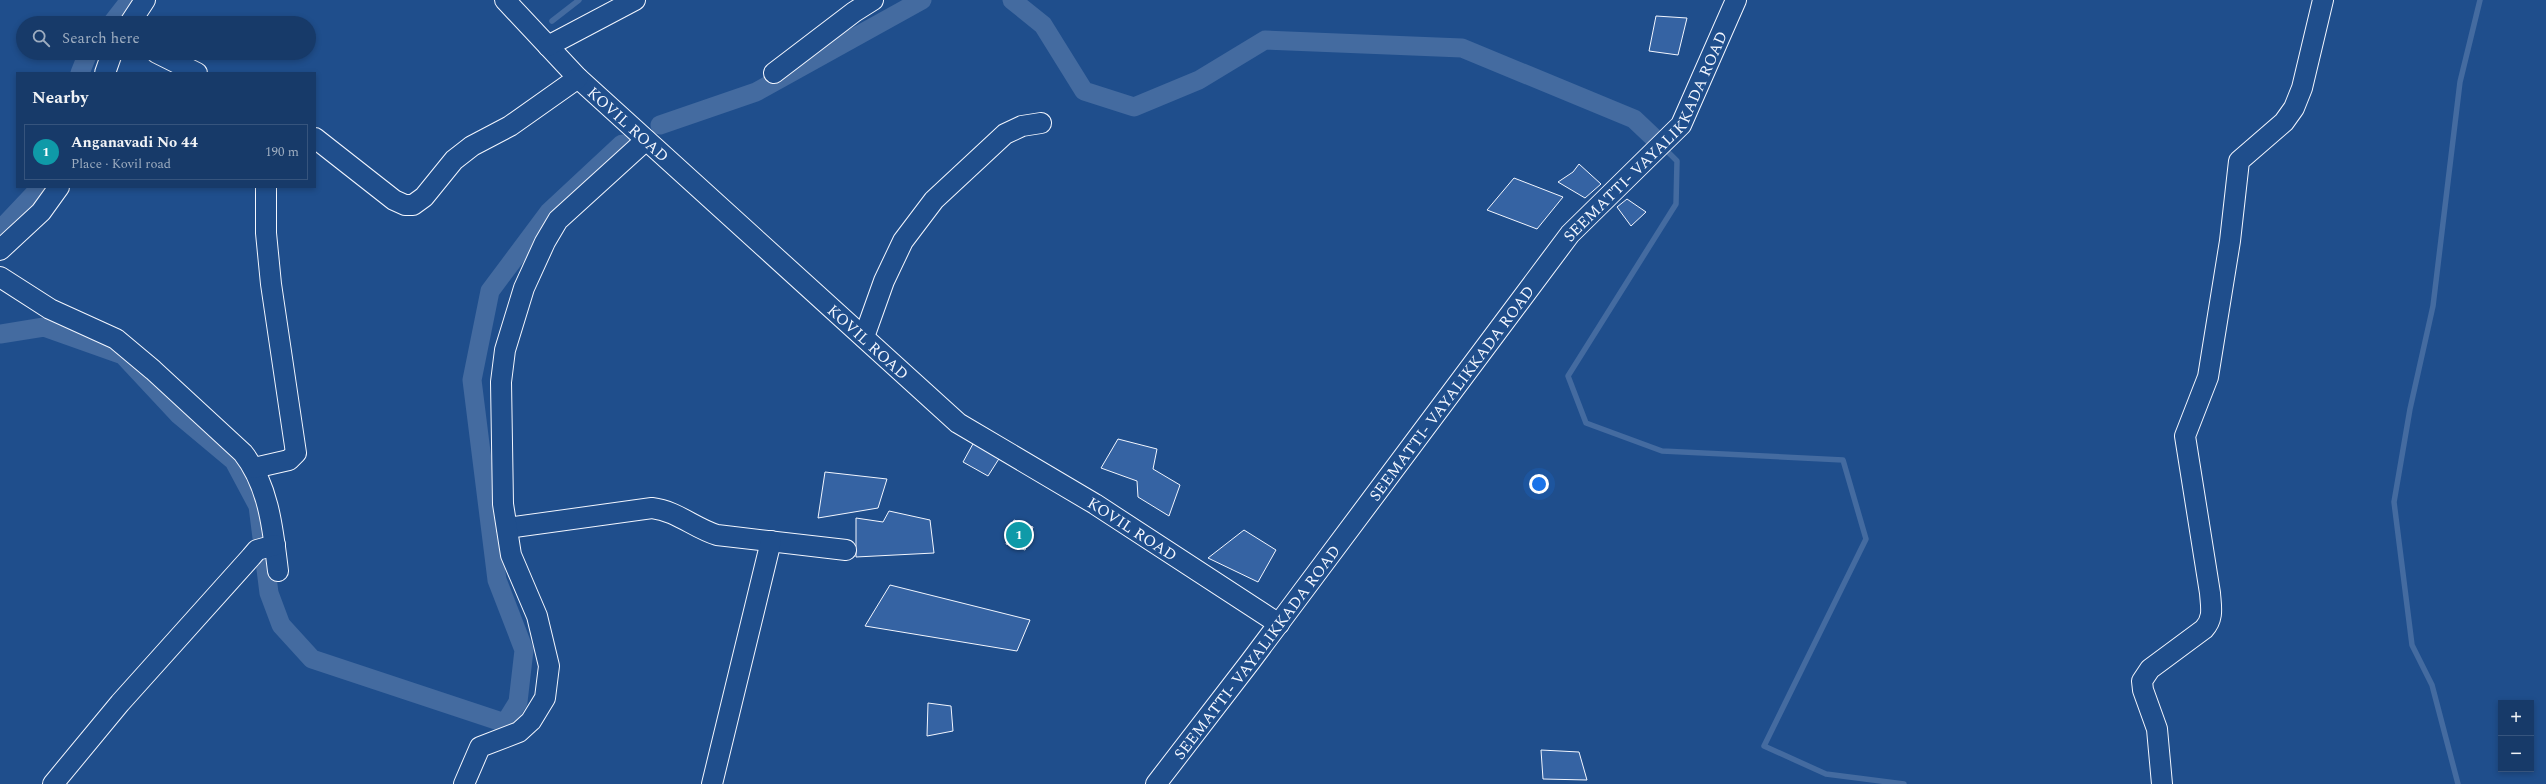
<!DOCTYPE html>
<html lang="en">
<head>
<meta charset="utf-8">
<style>
  body { margin:0; font-family:Spectral,serif; background:#20416f; color:#f1f3f6 }
  .controls { position:absolute; right:12px; bottom:12px; display:grid; overflow:hidden; border-radius:0px; box-shadow:0 2px 6px #0003 }
  .controls button { width:36px; height:36px; display:grid; place-items:center; padding:0; border:0; border-bottom:1px solid #36547d; background:#173a69; color:#f1f3f6; font:20px sans-serif }
  .you { position:absolute; left:1539px; top:484px; width:14px; height:14px; margin:-10px; border:3px solid #fff; border-radius:50%; background:#1a73e8; box-shadow:0 0 0 6px #1a73e833 }
  .badge { display:grid; place-items:center; width:26px; height:26px; border-radius:50%; background:#d6ab8b; color:#fff; font-size:13px; font-weight:700 }
  .pin { position:absolute; translate:-50% -50%; border:2px solid #fff; box-shadow:0 1px 4px #0006 }
  .list { margin:0; padding:0; list-style:none }
  h2 { display:flex; justify-content:space-between; align-items:center; height:52px; margin:0; padding:0 16px; font-size:17px }
  h2 small { font-size:13px; font-weight:400; color:#9eadc0 }
  .list li { display:grid; grid-template-columns:26px 1fr auto; gap:12px; align-items:center; box-sizing:border-box; height:56px; margin:0 8px 8px; padding:0 8px; border:1px solid #36547d; border-radius:0px }
  .list b { display:block; font-size:15px; white-space:nowrap }
  .list p { margin:0; font-size:13px; white-space:nowrap; color:#9eadc0 }
  .list em { font-size:13px; font-style:normal; color:#9eadc0 }
  .icon { flex:none; width:22px; height:22px; fill:none; stroke:currentColor; stroke-width:2; stroke-linecap:round; stroke-linejoin:round }
  .map { position:relative; flex:none; width:2546px; height:784px; overflow:hidden }
  .search { position:absolute; background:#173a69; box-shadow:0 2px 6px #0003; left:16px; top:16px; width:300px; height:44px; display:flex; align-items:center; gap:10px; box-sizing:border-box; padding:0 14px; border-radius:22px; color:#9eadc0; font-size:15px }
  .panel { position:absolute; background:#173a69; box-shadow:0 2px 6px #0003; left:16px; top:72px; width:300px; height:116px; border-radius:0px }
  .map>svg:first-child { display:block }
</style>
</head>
<body>
<div class="map">
<svg width="2546" height="784" viewBox="0 0 2546 784">
  <rect width="100%" height="100%" fill="#1f4e8c"/>
  <g fill="none" stroke-linecap="round" stroke-linejoin="round">
    <path stroke="#446ba0" stroke-width="5.5" d="M552,21L579,0
      M1668,152L1677,161L1676,204L1568,376L1586,423L1662,451L1843,460L1866,539L1764,746L1826,774L1904,784
      M2458,784L2432,685L2412,645L2394,502L2410,409L2433,306L2460,82L2480,0"/>
    <path stroke="#446ba0" stroke-width="19" d="M1012,0L1043,25L1084,91L1134,107L1199,80L1265,40L1462,48L1634,119L1653,137
      M112,23L130,0
      M80,73L88,53
      M660,125L756,92L922,0
      M0,230L35,193L38,187
      M0,334L44,327L123,355L179,415L234,461L258,506L269,593L281,625L312,659L505,723L518,702L524,650L497,580L472,380L490,291L549,212L622,144"/>
  </g>
  <path fill="#3563a3" stroke="#f2f6ff" d="M1656,16L1687,18L1678,55L1649,51Z
    M1579,164L1601,184L1585,198L1558,182L1573,172Z
    M1514,178L1563,197L1537,229L1487,210Z
    M1627,199L1646,212L1631,226L1617,207Z
    M1118,439L1157,449L1153,469L1180,485L1169,516L1138,497L1137,481L1101,468Z
    M974,442L1002,454L988,476L963,462Z
    M825,472L887,479L878,508L818,518Z
    M889,511L930,520L934,553L856,557V518L883,522Z
    M1014,520L1033,527L1025,550L1006,544Z
    M1244,530L1276,550L1258,582L1208,558Z
    M890,585L1030,620L1017,651L865,626Z
    M928,703L951,706L953,731L927,736Z
    M1541,750L1579,752L1587,780L1543,779Z"/>
  <g fill="none" stroke-linecap="round" stroke-linejoin="round">
    <g stroke="#f2f6ff" stroke-width="22">
      <g id="minor">
        <path id="s1" d="M505,0L578,78L958,423L1095,504L1279,624"/>
        <path d="M130,23L145,0"/>
        <path d="M548,46L635,0"/>
        <path d="M157,53L197,73"/>
        <path d="M105,73L112,53"/>
        <path d="M774,73L854,12L873,0"/>
        <path d="M315,138L394,200L405,205H413L424,197L454,160L472,146L510,126L578,78"/>
        <path d="M0,250L41,212L59,187"/>
        <path d="M0,277L50,309L116,339L153,370L243,453C269,486 273,530 278,571"/>
        <path d="M864,337L884,281L903,241L934,200L1005,134L1022,126L1041,123"/>
        <path d="M254,468L289,460L296,453L271,284L266,233V187"/>
        <path d="M507,528L652,508C677,511 694,528 717,535L846,550"/>
        <path d="M53,784L120,703L251,557L257,550L275,545"/>
        <path d="M464,784L480,747L519,732L531,721L545,698L549,666L537,616L511,555L503,504L501,382L505,350L524,288L545,242L558,220L646,140"/>
        <path d="M712,784L771,541"/>
        <path id="s2" d="M1156,784L1250,662L1570,234L1681,125L1736,0"/>
        <path d="M2162,784L2157,729L2143,690L2142,681L2150,669L2204,629C2214,618 2211,607 2210,593L2185,436L2208,377L2230,241L2239,161L2284,122L2294,108L2302,88L2323,0"/>
      </g>
    </g>
    <use href="#minor" stroke="#1f4e8c" stroke-width="20"/>
  </g>
  <g text-anchor="middle" stroke-width="3" stroke-linejoin="round" paint-order="stroke">
    <g font-size="16" fill="#f2f6ff" stroke="#1f4e8c">
      <text dy="6" stroke="none"><textPath href="#s1" startOffset="175">KOVIL ROAD</textPath></text>
      <text dy="6" stroke="none"><textPath href="#s2" startOffset="814">SEEMATTI- VAYALIKKADA ROAD</textPath></text>
      <text dy="6" stroke="none"><textPath href="#s1" startOffset="499">KOVIL ROAD</textPath></text>
      <text dy="6" stroke="none"><textPath href="#s2" startOffset="490">SEEMATTI- VAYALIKKADA ROAD</textPath></text>
      <text dy="6" stroke="none"><textPath href="#s1" startOffset="824">KOVIL ROAD</textPath></text>
      <text dy="6" stroke="none"><textPath href="#s2" startOffset="166">SEEMATTI- VAYALIKKADA ROAD</textPath></text>
    </g>
  </g>
</svg>
<div class="controls">
<button>+</button>
<button>−</button>
</div>
<div class="you"></div>
<div class="pin badge" style="left:1019px;top:535px;background:#0f9aa8">1</div>
<div class="search"><svg class="icon" aria-label="search" viewBox="0 0 24 24"><circle cx="10" cy="10" r="6"/><path d="M15 15l6 6"/></svg>Search here</div>
<section class="panel">
<h2>Nearby<small></small></h2>
<ul class="list">
<li><span class="badge" style="background:#0f9aa8">1</span><div><b>Anganavadi No 44</b><p>Place · Kovil road</p></div><em>190 m</em></li>
</ul>
</section>
</div>
</body>
</html>
